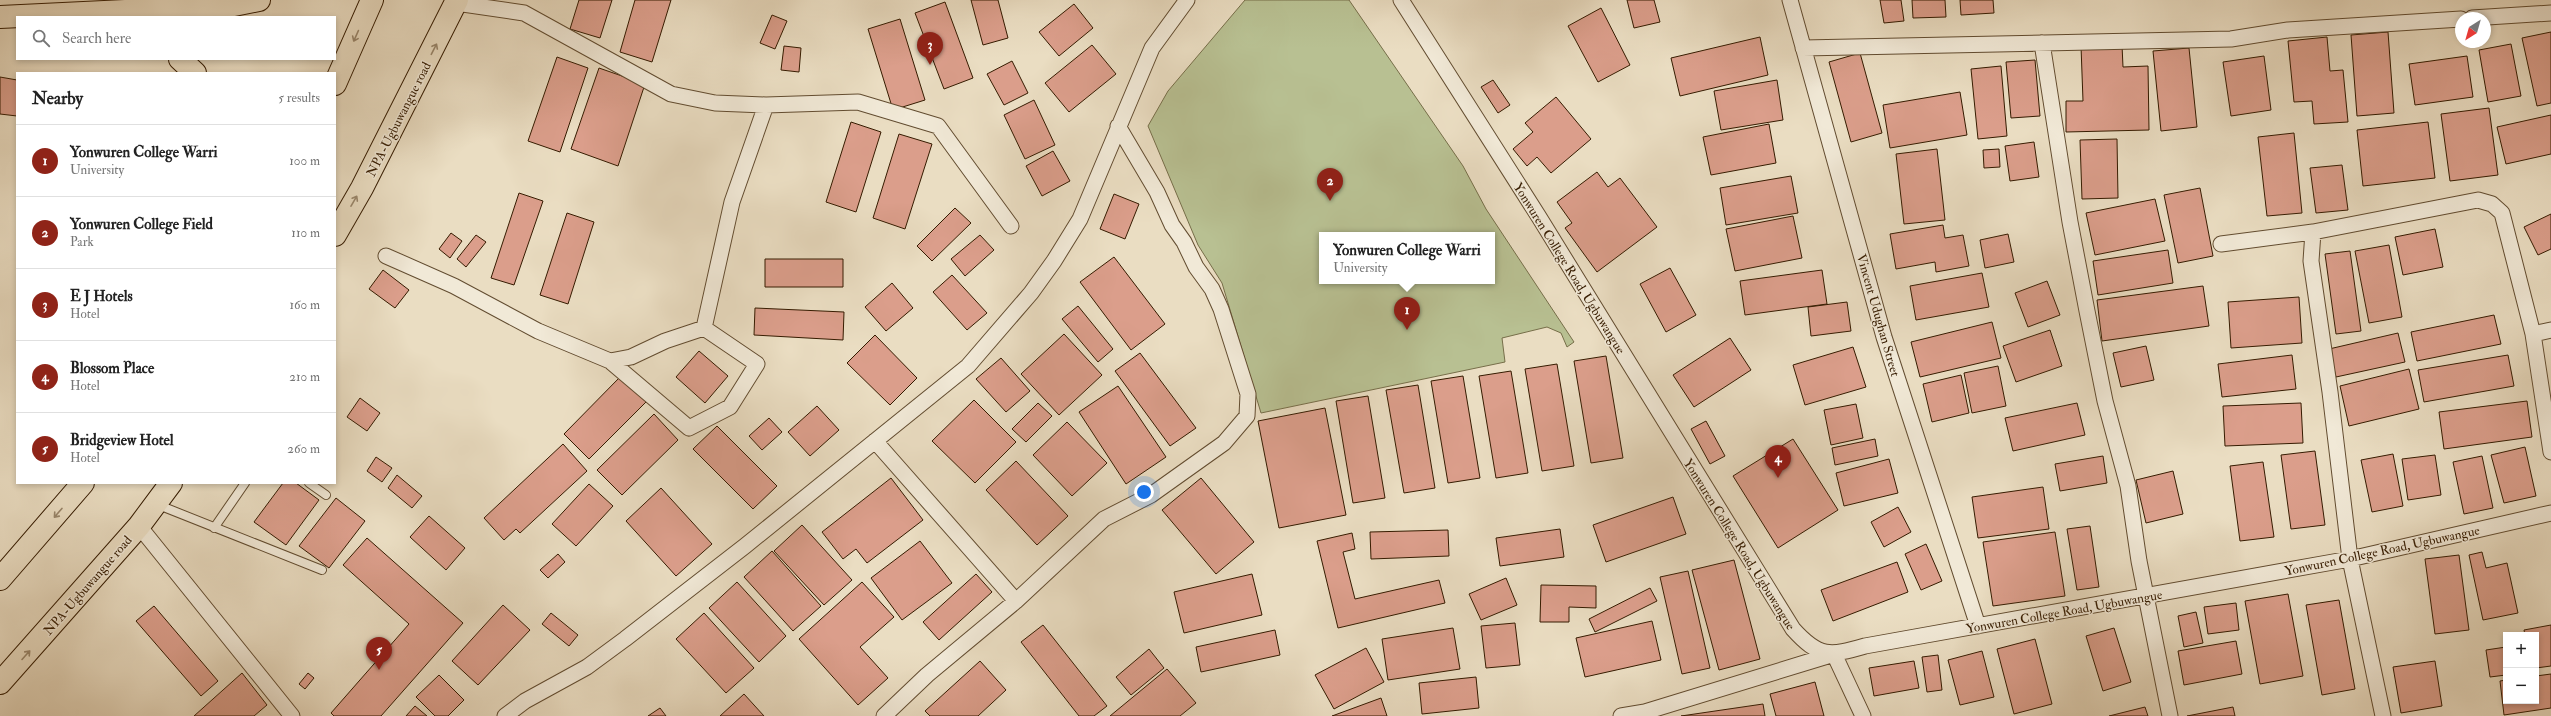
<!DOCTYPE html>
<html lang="en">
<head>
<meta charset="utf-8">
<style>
  body { margin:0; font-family:"IM FELL Double Pica",serif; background:#f6f6f6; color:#222 }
  .controls { position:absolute; right:12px; bottom:12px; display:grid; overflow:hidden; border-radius:0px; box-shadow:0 2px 6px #0003 }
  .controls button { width:36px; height:36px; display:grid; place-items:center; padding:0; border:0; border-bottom:1px solid #e0e0e0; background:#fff; color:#222; font:20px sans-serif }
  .compass { position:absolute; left:2455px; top:12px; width:36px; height:36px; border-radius:50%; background:#fff; box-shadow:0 2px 6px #0003; rotate:217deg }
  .you { position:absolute; left:1144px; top:492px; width:14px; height:14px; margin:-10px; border:3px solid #fff; border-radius:50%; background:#1a73e8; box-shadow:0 0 0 6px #1a73e833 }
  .badge { display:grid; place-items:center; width:26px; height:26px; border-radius:50%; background:#8f2418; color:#fff; font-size:13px; font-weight:700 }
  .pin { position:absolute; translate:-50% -33px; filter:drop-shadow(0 1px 2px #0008) }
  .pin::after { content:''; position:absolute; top:21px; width:14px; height:12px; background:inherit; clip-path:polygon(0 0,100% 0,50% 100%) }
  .popup { position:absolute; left:1319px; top:232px; width:176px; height:52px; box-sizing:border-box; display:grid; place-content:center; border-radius:0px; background:#fff; filter:drop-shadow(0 1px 3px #0005); font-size:13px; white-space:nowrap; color:#767676 }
  .popup b { font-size:15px; color:#222 }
  .popup::after { content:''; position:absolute; left:50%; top:100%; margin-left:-8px; border:8px solid transparent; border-top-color:#fff }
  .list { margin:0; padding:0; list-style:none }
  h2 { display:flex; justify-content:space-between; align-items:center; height:52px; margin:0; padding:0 16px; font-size:17px }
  h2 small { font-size:13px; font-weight:400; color:#767676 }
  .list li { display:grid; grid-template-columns:26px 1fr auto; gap:12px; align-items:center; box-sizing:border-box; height:72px; padding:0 16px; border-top:1px solid #e0e0e0 }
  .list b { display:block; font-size:15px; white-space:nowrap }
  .list p { margin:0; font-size:13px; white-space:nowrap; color:#767676 }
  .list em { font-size:13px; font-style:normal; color:#767676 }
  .icon { flex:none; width:22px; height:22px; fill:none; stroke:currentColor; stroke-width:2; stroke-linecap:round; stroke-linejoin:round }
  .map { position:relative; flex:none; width:2551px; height:716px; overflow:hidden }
  .search { position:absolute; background:#fff; box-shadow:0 2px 6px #0003; left:16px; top:16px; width:320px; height:44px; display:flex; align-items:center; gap:10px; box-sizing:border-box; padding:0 14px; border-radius:0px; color:#767676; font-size:15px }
  .panel { position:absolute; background:#fff; box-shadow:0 2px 6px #0003; left:16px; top:72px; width:320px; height:412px; border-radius:0px }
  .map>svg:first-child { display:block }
</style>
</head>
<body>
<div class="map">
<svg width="2551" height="716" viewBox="0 0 2551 716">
  <rect width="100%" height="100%" fill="#eaddc2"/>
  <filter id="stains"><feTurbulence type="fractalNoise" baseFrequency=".005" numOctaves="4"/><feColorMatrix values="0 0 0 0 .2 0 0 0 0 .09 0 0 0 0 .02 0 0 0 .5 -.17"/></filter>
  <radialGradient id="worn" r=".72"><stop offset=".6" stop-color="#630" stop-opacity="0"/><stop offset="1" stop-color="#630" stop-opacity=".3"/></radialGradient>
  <path fill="#b8c092" stroke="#766e49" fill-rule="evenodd" d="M1245,0H1349L1463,166L1486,209L1574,342L1567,347L1561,333L1547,327L1502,338L1505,362L1261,413L1222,283L1198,245L1148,126L1168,91ZM1322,235H1492V281H1322Z"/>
  <path fill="#db9e8b" stroke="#351b00" d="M579,0H612L600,38L570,29Z
    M635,0H671L652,62L620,52Z
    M971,0H998L1008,38L983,45Z
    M1627,0H1654L1660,22L1634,28Z
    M1880,0H1901L1904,21L1884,23Z
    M1912,0H1945L1946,17L1913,18Z
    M1960,0H1993L1994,13L1961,15Z
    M945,2L973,78L944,89L915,13Z
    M1074,4L1093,28L1059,56L1039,32Z
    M1601,8L1630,65L1598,82L1568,26Z
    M772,15L787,21L775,49L760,43Z
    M900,19L925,100L893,110L868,29Z
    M2388,32L2394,113L2357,116L2351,35Z
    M2551,32V103L2537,106L2522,38Z
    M1760,37L1768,75L1680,96L1671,58Z
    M2327,37L2330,71L2343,70L2348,122L2314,124L2312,101L2294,102L2288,41Z
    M2511,44L2521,96L2488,102L2479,50Z
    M1092,45L1116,74L1069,112L1045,83Z
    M2122,45L2123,67L2148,66L2149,130L2066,132V101H2083L2081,46Z
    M784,46L801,48L799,72L781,70Z
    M2189,48L2197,127L2161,131L2153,51Z
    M1860,53L1882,133L1851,142L1829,62Z
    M2264,56L2271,110L2231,116L2223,62Z
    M2467,56L2473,97L2415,105L2409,64Z
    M557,57L588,68L560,152L528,141Z
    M2035,60L2040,116L2011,118L2006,62Z
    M1012,61L1028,93L1004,105L987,74Z
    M2001,66L2007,136L1978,139L1971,69Z
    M599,68L645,84L618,166L571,149Z
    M0,77L17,80V116L0,114Z
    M1493,80L1510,105L1498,113L1481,87Z
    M1777,80L1783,120L1721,130L1714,91Z
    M1960,92L1967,135L1890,148L1883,105Z
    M1556,97L1591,139L1551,173L1537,157L1527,166L1513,149L1533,132L1525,123Z
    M1034,100L1055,145L1025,159L1004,115Z
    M2489,108L2498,175L2450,181L2441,114Z
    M2551,115V154L2506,164L2497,127Z
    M851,122L881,132L856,212L826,202Z
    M2428,122L2435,178L2363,186L2357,130Z
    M1769,124L1776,163L1711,175L1703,137Z
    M2294,133L2302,213L2267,216L2258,137Z
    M899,134L932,144L905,229L873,218Z
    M2117,139L2118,198L2082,199L2080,140Z
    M2034,142L2039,177L2010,181L2005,146Z
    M1937,149L1945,220L1904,224L1896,154Z
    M1999,149L2000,167L1984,168L1983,150Z
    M1053,151L1070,181L1042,196L1026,166Z
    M2342,165L2348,210L2316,213L2310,168Z
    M1597,172L1608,187L1620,178L1657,227L1597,272L1565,228L1572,223L1557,202Z
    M1791,176L1798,213L1726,225L1720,188Z
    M2200,188L2213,256L2178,263L2164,195Z
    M519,193L543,201L514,285L491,278Z
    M1114,194L1139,204L1125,239L1100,229Z
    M2155,199L2165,241L2095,255L2086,213Z
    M955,208L971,223L932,261L917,246Z
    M567,213L594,222L568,304L540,295Z
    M2551,214V249L2538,255L2524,227Z
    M1793,216L1802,258L1735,271L1726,229Z
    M1943,225L1945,238L1963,235L1969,266L1936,272L1935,262L1896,269L1890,234Z
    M2435,229L2443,267L2403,275L2395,237Z
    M451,233L462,241L450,258L439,249Z
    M2008,234L2014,262L1985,268L1980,240Z
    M476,235L486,242L466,267L457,259Z
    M980,235L994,250L965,276L951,259Z
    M2389,245L2402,317L2369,323L2355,251Z
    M2168,250L2173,283L2098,295L2093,261Z
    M2350,251L2361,331L2336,334L2325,254Z
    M1114,257L1165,324L1131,350L1080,282Z
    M765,259H843V287H765Z
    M1670,268L1696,315L1666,332L1640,284Z
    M383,270L409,290L395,308L369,289Z
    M1822,270L1827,304L1745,315L1740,281Z
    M1982,273L1989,307L1916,320L1910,286Z
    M952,275L987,313L967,330L933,292Z
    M2047,281L2060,315L2028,327L2015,293Z
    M892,283L913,308L886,331L865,307Z
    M2203,286L2209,326L2102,341L2097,300Z
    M2299,297L2302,343L2231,348L2228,302Z
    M1847,302L1851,331L1811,336L1808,307Z
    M1078,306L1113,349L1098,362L1062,319Z
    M755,308L844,312L843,340L754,335Z
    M2494,315L2501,344L2417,361L2411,332Z
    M1992,322L2001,358L1920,377L1911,342Z
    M2050,330L2062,366L2016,382L2003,346Z
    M2398,333L2405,362L2336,377L2329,349Z
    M1064,334L1102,375L1059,415L1021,374Z
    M875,335L917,378L890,405L847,363Z
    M1730,338L1751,370L1694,407L1673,375Z
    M2146,346L2154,380L2121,387L2113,353Z
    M1853,347L1866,387L1805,405L1793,365Z
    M699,351L728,376L705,403L676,377Z
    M1140,353L1196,428L1170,446L1115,371Z
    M2292,355L2296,389L2222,397L2218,364Z
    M2508,355L2514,386L2424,402L2418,370Z
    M1606,356L1623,458L1591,463L1574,361Z
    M1001,358L1030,391L1006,412L976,379Z
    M1557,364L1574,466L1542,471L1525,369Z
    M1998,366L2006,406L1972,413L1964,373Z
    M2409,369L2419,409L2349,426L2340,386Z
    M1511,371L1528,473L1496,478L1479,376Z
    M1961,375L1969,413L1932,422L1923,384Z
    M621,376L646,402L589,459L564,434Z
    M1463,376L1480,478L1448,483L1431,381Z
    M1418,385L1435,488L1404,493L1386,390Z
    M1118,386L1166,457L1126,484L1079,412Z
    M1368,396L1385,498L1353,503L1336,401Z
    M360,398L380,413L367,431L347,417Z
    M974,400L1016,442L975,483L932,441Z
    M2527,401L2532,437L2444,449L2439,412Z
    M1038,403L1052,416L1026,442L1012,429Z
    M2077,403L2085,435L2013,451L2005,418Z
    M2301,403L2303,443L2225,446L2223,406Z
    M1856,404L1863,438L1831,445L1824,410Z
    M817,406L839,430L810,456L788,432Z
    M1325,408L1346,515L1279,528L1258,421Z
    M654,414L678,440L622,495L597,470Z
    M769,418L782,432L762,450L749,436Z
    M1706,421L1725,456L1710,464L1691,429Z
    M1067,422L1107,463L1072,496L1033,455Z
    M717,426L777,486L753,509L693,449Z
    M1793,439L1838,510L1778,548L1733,476Z
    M1875,439L1878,456L1835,465L1832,448Z
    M563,444L587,471L520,533L516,529L504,540L484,518Z
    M2525,447L2536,496L2504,503L2491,455Z
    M2315,451L2325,525L2291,529L2281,455Z
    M2393,454L2403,506L2372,512L2361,460Z
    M2435,455L2441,495L2408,500L2402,459Z
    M2103,456L2107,483L2060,491L2055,464Z
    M2482,456L2493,508L2464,514L2453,462Z
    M376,457L392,468L382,482L367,471Z
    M1889,459L1898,493L1844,506L1836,473Z
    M1016,461L1068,516L1037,545L986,490Z
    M2263,462L2274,537L2240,541L2230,466Z
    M2173,471L2183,514L2146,523L2136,480Z
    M397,475L422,496L412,508L388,488Z
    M891,478L923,520L867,563L856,549L843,559L822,532Z
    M1201,478L1254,542L1216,574L1162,510Z
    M283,483H296L319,500L286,545L254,522Z
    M589,484L613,506L576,546L552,524Z
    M2043,487L2049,529L1978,538L1972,497Z
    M661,488L712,544L676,576L626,521Z
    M1673,497L1686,534L1606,562L1593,525Z
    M336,498L365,521L329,568L299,546Z
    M1898,507L1911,532L1884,547L1871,522Z
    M429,516L465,548L446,570L410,537Z
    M802,525L852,580L824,605L774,551Z
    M2090,526L2099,587L2077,590L2067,529Z
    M1560,529L1564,557L1500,566L1496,538Z
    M1448,530L1449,556L1371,559L1370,532Z
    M2055,532L2065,596L1993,606L1983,542Z
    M1352,533L1355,549L1343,552L1355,599L1439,580L1445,603L1338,628L1317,541Z
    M367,538L463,623L381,716H334L331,713L409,624L343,565Z
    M920,541L952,583L902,620L871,578Z
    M1926,544L1942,581L1921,590L1905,554Z
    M772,551L821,606L793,631L744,577Z
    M2482,552L2486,568L2507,563L2518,613L2483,620L2469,555Z
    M558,554L565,562L548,578L540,570Z
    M2459,555L2469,630L2435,634L2425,559Z
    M1734,560L1760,659L1719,670L1692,570Z
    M1897,562L1908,592L1833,621L1821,590Z
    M1688,571L1710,668L1682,674L1660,577Z
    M976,574L992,592L939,640L923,622Z
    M1252,574L1262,615L1184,633L1174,592Z
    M1506,578L1517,605L1481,620L1469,594Z
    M737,582L786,636L759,662L709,608Z
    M862,582L894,617L860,647L888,678L858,705L799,639Z
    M1541,585L1596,586V608L1569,607V622H1540Z
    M1650,588L1657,601L1595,632L1589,619Z
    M2288,594L2303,676L2260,684L2245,601Z
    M2339,600L2355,689L2322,695L2306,605Z
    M2236,603L2239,630L2208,634L2204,607Z
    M503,605L530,630L478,685L452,661Z
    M154,606L218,681L201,696L136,621Z
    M2196,612L2203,643L2184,647L2178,616Z
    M551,613L578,635L569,646L542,624Z
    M704,613L754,668L726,693L676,639Z
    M1652,621L1661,660L1585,677L1576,638Z
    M1515,623L1520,665L1486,668L1481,626Z
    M1043,625L1107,706L1094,716H1079L1021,642Z
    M2551,625V666L2536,668V635H2525L2524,630Z
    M1453,628L1460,669L1388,680L1382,639Z
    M2114,628L2131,682L2103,691L2086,636Z
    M1275,630L1280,655L1201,672L1196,647Z
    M2035,639L2052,704L2014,714L1997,649Z
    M2236,641L2242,674L2184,685L2178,651Z
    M2506,647V675L2490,677L2486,650Z
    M1366,648L1384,682L1334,709L1315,675Z
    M1149,649L1164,668L1131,695L1116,677Z
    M1982,651L1994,697L1960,705L1948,660Z
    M1938,655L1942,690L1927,692L1922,657Z
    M980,661L1006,690L978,716H930L925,711Z
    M1914,661L1919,688L1874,696L1869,668Z
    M2435,661L2442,706L2401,713L2393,667Z
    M1167,669L1196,703L1180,716H1110Z
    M242,673L267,705L254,716H194Z
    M308,673L314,678L305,689L299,684Z
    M2551,674V708L2504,715L2500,681L2506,680V701H2536V676Z
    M439,675L464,700L448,716H435L416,697Z
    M1476,677L1479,708L1422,714L1419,683Z
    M1815,682L1824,716H1776L1770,694Z
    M744,694L764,716H720Z
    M1381,698L1387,716H1332Z
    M1763,704L1765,716H1681Z
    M415,706L427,716H406Z
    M2145,707L2148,716H2109Z
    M2233,707L2235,716H2187Z
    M660,708L666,716H648Z"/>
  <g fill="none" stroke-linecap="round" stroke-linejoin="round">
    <g stroke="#624c30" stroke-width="10">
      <path id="lane" d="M309,483L326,495
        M156,504L322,570
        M214,528L245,483"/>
    </g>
    <g stroke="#624c30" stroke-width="17">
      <path id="street" d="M1401,0L1539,217L1793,629C1819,658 1830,656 1865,646L2350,559L2551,513
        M1790,0L1884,337L1978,626
        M456,3L524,13L671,94L715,103L766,105L858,102L938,126L1011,226
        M2472,18L2551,13
        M2042,43L2070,222L2087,311L2105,401L2128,486L2139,561L2170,716
        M1803,48L2231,39L2288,30L2461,19
        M2221,244L2313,232
        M386,256L454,286L538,331L610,361L631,357L665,341L704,328
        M2533,334L2551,330
        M610,361L689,428L730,407L757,364L704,328L732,202L766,105
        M875,441L1016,601
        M139,526L292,716
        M505,716L525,701L587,667L625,639L745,546L968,366L1031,293L1054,261L1080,219L1152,48L1187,0
        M884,716L927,675L1016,601L1104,519L1151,495L1224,443L1247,416L1248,394L1221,309L1212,289L1196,267L1184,242L1172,225L1157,192L1118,126
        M1621,716L1645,712L1834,654L1863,716
        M2383,716L2350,559L2330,392L2311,261L2313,232L2478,200L2492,204L2502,213L2533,334L2551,452"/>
    </g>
    <g stroke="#351b00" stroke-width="24">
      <path id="primary" d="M0,17L229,6L259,0
        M180,59L195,73
        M335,84L372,0
        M335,235L362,188L457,0
        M0,579L83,483
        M0,683L139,526L171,483"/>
    </g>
    <use href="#lane" stroke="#f1e9d7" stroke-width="8"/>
    <use href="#street" stroke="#f1e9d7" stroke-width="15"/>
    <use href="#primary" stroke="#eaddc2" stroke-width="22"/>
  </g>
  <defs><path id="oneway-shaft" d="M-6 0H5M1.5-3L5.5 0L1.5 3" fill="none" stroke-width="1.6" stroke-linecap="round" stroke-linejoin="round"/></defs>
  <g stroke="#99866b">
    <use href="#oneway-shaft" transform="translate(356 36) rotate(114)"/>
    <use href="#oneway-shaft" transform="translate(434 49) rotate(-63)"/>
    <use href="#oneway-shaft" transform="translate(354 201) rotate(-60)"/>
    <use href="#oneway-shaft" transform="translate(58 513) rotate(131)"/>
    <use href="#oneway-shaft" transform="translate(26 655) rotate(-48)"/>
  </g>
  <g text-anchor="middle" stroke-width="3" stroke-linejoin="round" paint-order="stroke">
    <g font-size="13" fill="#351b00" stroke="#f1e9d7">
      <text transform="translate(398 119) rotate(-63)" y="5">NPA-Ugbuwangue road</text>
      <text transform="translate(1570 268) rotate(58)" y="5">Yonwuren College Road, Ugbuwangue</text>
      <text transform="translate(1879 315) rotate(74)" y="5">Vincent Udughan Street</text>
      <text transform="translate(1740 544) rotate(58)" y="5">Yonwuren College Road, Ugbuwangue</text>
      <text transform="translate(2382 550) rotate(-12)" y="5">Yonwuren College Road, Ugbuwangue</text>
      <text transform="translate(87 585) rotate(-49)" y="5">NPA-Ugbuwangue road</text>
      <text transform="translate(2064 611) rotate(-10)" y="5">Yonwuren College Road, Ugbuwangue</text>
    </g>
  </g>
  <rect width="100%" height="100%" filter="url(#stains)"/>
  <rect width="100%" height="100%" fill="url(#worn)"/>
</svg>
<div class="controls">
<button>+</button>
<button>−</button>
</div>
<svg class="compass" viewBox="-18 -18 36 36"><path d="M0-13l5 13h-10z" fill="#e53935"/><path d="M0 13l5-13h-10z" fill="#767676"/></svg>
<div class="you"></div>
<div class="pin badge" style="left:1407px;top:330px">1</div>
<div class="popup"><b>Yonwuren College Warri</b>University</div>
<div class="pin badge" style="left:1330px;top:201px">2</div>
<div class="pin badge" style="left:930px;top:65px">3</div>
<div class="pin badge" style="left:1778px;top:478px">4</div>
<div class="pin badge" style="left:379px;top:670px">5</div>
<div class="search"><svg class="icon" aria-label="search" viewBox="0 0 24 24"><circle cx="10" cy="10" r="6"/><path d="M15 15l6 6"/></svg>Search here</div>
<section class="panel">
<h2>Nearby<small>5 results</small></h2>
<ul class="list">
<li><span class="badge">1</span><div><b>Yonwuren College Warri</b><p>University</p></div><em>100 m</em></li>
<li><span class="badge">2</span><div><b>Yonwuren College Field</b><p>Park</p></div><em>110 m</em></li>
<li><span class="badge">3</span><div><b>E J Hotels</b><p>Hotel</p></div><em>160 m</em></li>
<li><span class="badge">4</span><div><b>Blossom Place</b><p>Hotel</p></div><em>210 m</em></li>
<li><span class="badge">5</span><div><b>Bridgeview Hotel</b><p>Hotel</p></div><em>260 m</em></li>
</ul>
</section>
</div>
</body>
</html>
